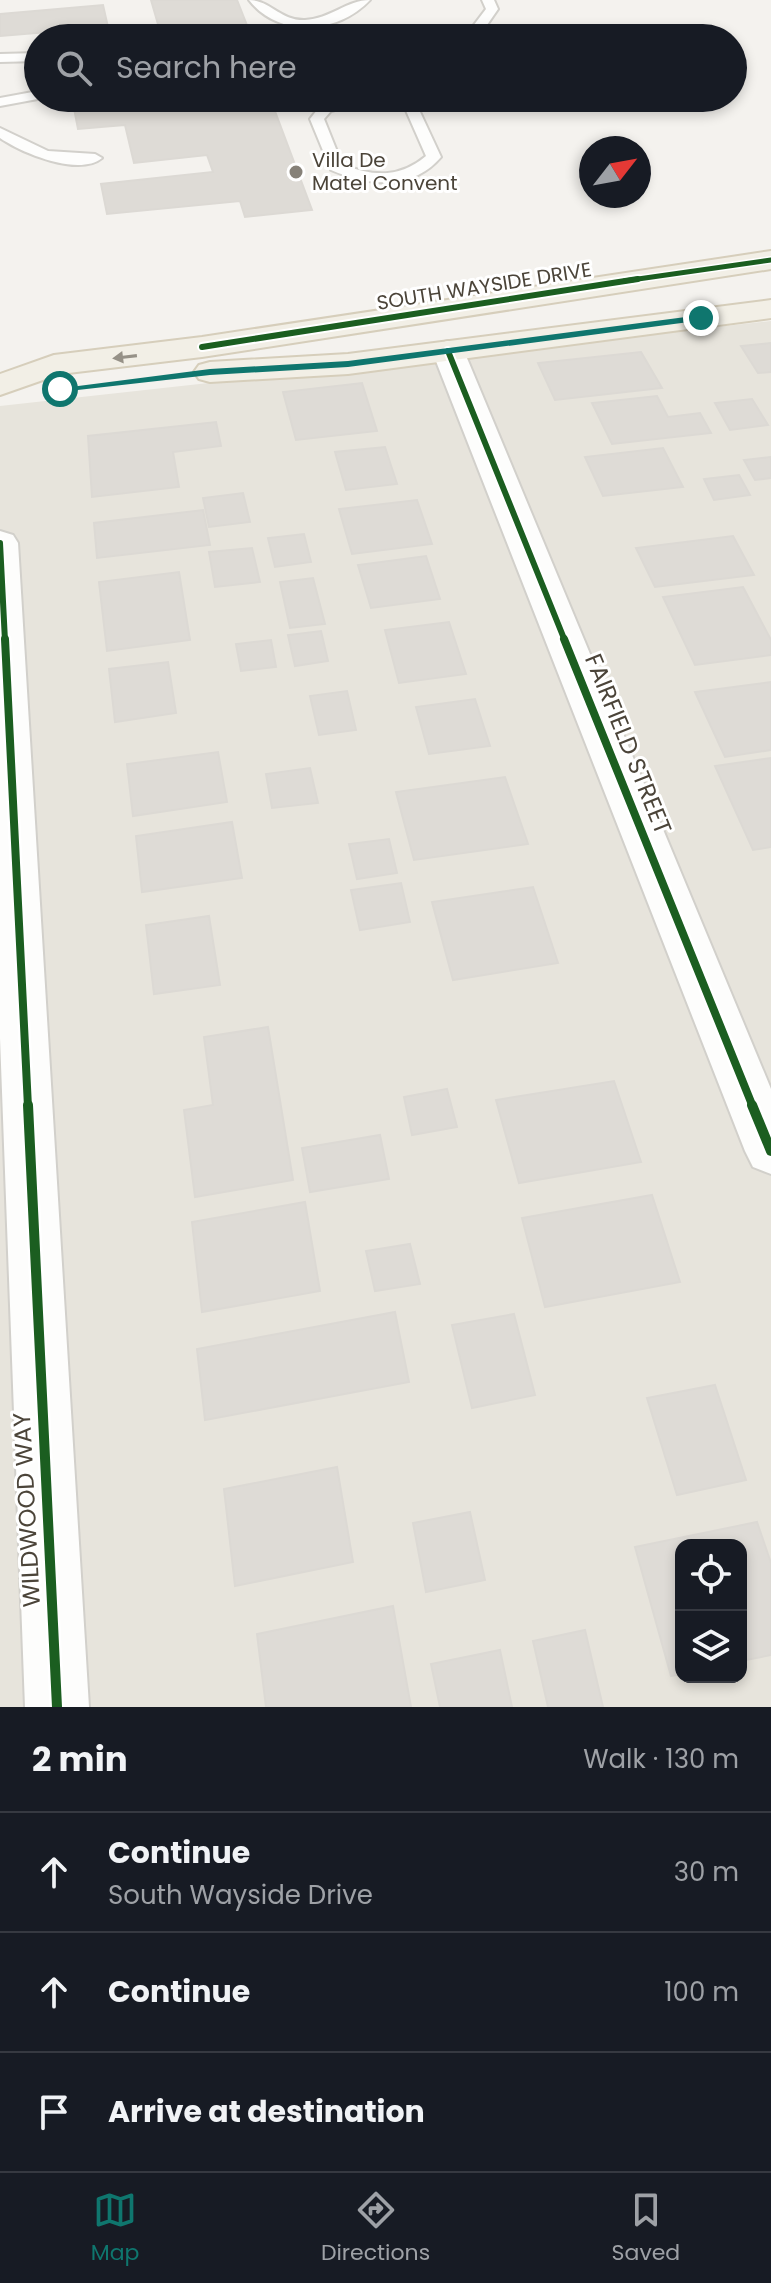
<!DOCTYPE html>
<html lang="en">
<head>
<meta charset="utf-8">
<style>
  body { margin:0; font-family:Poppins,sans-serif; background:#20242c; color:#f1f3f6 }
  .controls { position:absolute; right:24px; bottom:24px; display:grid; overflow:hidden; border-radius:16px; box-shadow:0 4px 12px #0003 }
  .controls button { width:72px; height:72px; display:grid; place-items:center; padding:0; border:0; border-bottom:2px solid #363941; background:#171b24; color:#f1f3f6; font:40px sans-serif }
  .compass { position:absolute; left:579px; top:136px; width:72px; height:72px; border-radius:50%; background:#171b24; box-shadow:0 4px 12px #0003; rotate:59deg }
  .stop { position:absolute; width:24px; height:24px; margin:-18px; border:6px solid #0f766e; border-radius:50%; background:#fff }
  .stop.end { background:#0f766e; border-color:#fff; box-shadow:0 2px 8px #0008 }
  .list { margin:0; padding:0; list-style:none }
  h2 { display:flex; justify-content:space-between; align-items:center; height:104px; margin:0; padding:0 32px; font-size:34px }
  h2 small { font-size:26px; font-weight:400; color:#9ea1a6 }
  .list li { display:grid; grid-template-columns:52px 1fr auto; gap:24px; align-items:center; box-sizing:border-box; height:120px; padding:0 32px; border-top:2px solid #363941 }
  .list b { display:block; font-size:30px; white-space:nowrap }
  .list p { margin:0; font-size:26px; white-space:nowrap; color:#9ea1a6 }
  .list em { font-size:26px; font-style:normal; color:#9ea1a6 }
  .icon { flex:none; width:44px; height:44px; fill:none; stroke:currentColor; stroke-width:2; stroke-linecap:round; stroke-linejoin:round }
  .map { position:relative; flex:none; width:771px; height:1707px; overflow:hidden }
  .search { position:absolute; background:#171b24; box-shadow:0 4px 12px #0003; left:24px; right:24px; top:24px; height:88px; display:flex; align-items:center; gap:20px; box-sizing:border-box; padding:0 28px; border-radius:44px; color:#9ea1a6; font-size:30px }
  .sheet { height:464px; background:#171b24 }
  nav { display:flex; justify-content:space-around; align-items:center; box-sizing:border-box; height:112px; border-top:2px solid #363941; background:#171b24; font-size:22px; color:#9ea1a6 }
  nav a { display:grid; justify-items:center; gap:4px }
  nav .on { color:#0f766e }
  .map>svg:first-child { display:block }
</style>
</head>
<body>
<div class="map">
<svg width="771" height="1707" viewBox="0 0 771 1707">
  <rect width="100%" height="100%" fill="#f4f2ee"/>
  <path fill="#e7e4dc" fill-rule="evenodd" d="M771,321V1707H0V406ZM681,1545H741V1677H681Z"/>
  <path fill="#dedbd6" stroke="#dcd9d4" stroke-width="2" d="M151,0H237L252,38H162Z
    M103,5L108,27L0,36V14Z
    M72,98H270L312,210L245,217L240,201L107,214L101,184L213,172L207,155L134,163L125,125L78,129Z
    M771,343V372L758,373L741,346Z
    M641,352L662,388L555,400L538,363Z
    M362,383L377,431L296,440L283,392Z
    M657,396L668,417L700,413L711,433L612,444L592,403Z
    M752,399L768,425L730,430L715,403Z
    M216,422L221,446L173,452L179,487L92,497L88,436Z
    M385,447L397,484L346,490L335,452Z
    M663,448L683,487L603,496L585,457Z
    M771,457V478L755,480L744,460Z
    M739,475L750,495L714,500L704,479Z
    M243,493L250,522L209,527L203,498Z
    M417,500L432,544L352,554L339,509Z
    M203,510L210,545L97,558L94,523Z
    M304,534L311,562L275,567L268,538Z
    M733,536L754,575L655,587L636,548Z
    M252,548L260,582L215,587L209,552Z
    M426,556L440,599L371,608L358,565Z
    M179,572L190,640L107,651L99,582Z
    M313,578L325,624L290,628L280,582Z
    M743,587L771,640V655L695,665L663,597Z
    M449,622L466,674L399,683L385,630Z
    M321,631L328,661L295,666L288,635Z
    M271,640L276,667L241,671L236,644Z
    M168,662L176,713L115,722L109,669Z
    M771,682V750L725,757L695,692Z
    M347,691L356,730L319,735L310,696Z
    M475,699L490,746L429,754L416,707Z
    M218,752L227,802L133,816L127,764Z
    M771,758V847L753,850L715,766Z
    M310,768L318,803L272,808L266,774Z
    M505,777L528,844L414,860L396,792Z
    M232,822L242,878L142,892L136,836Z
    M389,839L397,873L357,879L349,844Z
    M401,883L410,922L360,930L351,890Z
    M533,887L558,963L453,980L432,902Z
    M209,916L220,985L154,994L146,925Z
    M268,1027L293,1180L195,1197L184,1110L213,1105L204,1037Z
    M614,1081L641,1162L519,1183L496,1100Z
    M447,1089L457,1127L412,1135L404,1097Z
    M380,1135L389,1179L310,1192L302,1148Z
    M652,1195L680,1282L545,1307L522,1218Z
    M305,1202L320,1291L202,1312L192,1222Z
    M410,1244L420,1284L375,1291L366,1251Z
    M395,1312L409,1382L205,1420L197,1349Z
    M514,1314L535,1395L472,1408L452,1325Z
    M715,1385L746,1480L677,1495L647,1398Z
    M337,1467L353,1562L235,1586L224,1489Z
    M470,1512L485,1580L426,1592L413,1523Z
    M757,1522L771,1563V1655L741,1661V1545H681V1674L671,1676L635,1547Z
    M393,1606L411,1707H266L257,1634Z
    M585,1630L603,1707H548L533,1641Z
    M500,1650L512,1707H440L431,1664Z"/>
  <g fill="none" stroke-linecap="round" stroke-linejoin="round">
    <g stroke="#d2d0cb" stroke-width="4">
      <path id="lane" d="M249,0C270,0 281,21 305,20C330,19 347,0 370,0C338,34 279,39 249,0Z
        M482,0H494L498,9L478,38H464L486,9Z
        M38,53V61L0,62V54Z
        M38,91V98H43L0,106V98Z
        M350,98L414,99L441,157C412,191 368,186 331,170L310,119L321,105ZM363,103L404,106L426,156C400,178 373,177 342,164L324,119L331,111Z
        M0,128L48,151L95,154L102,158C79,177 22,153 0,138Z"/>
    </g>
    <g stroke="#d2d0cb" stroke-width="4">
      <path id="street" d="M448,341L459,344L464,351L771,1089V1174L753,1167L745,1151L432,351L437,344Z
        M0,531L13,535L18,543L89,1707H25L0,1038Z"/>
    </g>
    <g stroke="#d6cebb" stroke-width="4">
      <path id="primary" d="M771,251V269L202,357L60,374L0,395V374L54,355L202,337Z
        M771,300V318L348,374L210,382L199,379L194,372L199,365L210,362L348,354Z"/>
    </g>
    <use href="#lane" fill="#fdfdfc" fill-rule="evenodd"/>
    <use href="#street" fill="#fdfdfc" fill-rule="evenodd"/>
    <use href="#primary" fill="#f2efe6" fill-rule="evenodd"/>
    <g stroke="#fff" stroke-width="8">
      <path id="cycleway-far3" d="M624,281L771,260"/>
    </g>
    <g stroke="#fff" stroke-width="10">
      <path id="cycleway-far2" d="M202,347L638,279
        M448,351L565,641
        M0,543L5,641"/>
    </g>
    <g stroke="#fff" stroke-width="13">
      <path id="cycleway-far1" d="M5,639L28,1107
        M564,639L753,1107"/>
    </g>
    <g stroke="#fff" stroke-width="15">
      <path id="cycleway" d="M28,1105L57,1707
        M752,1105L771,1151"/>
    </g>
    <use href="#cycleway-far3" stroke="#1b5e20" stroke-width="5"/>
    <use href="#cycleway-far2" stroke="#1b5e20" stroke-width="6"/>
    <use href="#cycleway-far1" stroke="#1b5e20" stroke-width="8"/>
    <use href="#cycleway" stroke="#1b5e20" stroke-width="10"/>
  </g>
  <defs><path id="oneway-solid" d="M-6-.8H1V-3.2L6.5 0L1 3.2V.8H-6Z" transform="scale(2)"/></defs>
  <use fill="#969187" href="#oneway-solid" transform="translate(125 357) rotate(173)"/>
  <path fill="#0f766e" d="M701,315L704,320L348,367L210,375L60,392L55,389L210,369L348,361Z"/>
  <circle fill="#868178" stroke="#fff" stroke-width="3" cx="296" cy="172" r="8"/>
  <g text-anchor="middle" stroke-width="6" stroke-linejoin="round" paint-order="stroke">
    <g font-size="20" fill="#4b4439" stroke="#fff" text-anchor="start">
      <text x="312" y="167">Villa De<tspan x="312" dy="23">Matel Convent</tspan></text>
    </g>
    <g font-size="20" fill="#4b4439" stroke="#fff">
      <text transform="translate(484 286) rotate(-9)" y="7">SOUTH WAYSIDE DRIVE</text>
    </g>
    <g font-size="24" fill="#4b4439" stroke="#fff">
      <text transform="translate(628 744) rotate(68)" y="8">FAIRFIELD STREET</text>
      <text transform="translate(27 1510) rotate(-93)" y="8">WILDWOOD WAY</text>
    </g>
  </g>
</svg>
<div class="controls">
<button><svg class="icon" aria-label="locate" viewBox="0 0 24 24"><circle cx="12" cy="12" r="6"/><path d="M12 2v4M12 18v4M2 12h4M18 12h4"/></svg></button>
<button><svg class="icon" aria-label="layers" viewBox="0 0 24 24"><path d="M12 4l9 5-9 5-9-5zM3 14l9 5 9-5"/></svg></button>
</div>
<svg class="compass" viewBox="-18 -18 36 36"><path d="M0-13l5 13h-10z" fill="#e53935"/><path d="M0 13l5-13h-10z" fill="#9ea1a6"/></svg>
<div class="stop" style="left:60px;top:389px"></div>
<div class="stop end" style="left:701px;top:318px"></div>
<div class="search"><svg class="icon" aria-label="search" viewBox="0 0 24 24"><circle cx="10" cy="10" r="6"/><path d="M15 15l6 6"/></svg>Search here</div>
</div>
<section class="sheet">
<h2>2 min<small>Walk · 130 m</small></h2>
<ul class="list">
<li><svg class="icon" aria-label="ahead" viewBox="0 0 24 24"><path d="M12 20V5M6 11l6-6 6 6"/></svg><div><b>Continue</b><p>South Wayside Drive</p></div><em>30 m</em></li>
<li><svg class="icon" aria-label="ahead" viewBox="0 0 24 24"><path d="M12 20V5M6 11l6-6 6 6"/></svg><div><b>Continue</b></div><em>100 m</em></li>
<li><svg class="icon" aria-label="arrive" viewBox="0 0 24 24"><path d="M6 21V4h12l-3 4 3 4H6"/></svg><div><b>Arrive at destination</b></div></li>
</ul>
</section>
<nav>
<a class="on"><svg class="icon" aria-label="map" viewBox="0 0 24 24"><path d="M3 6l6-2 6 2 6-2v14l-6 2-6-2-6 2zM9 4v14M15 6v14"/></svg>Map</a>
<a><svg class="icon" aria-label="directions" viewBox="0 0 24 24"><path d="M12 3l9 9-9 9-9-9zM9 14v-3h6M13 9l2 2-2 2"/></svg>Directions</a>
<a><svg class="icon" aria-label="saved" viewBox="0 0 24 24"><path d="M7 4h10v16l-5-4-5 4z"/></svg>Saved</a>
</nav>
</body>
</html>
